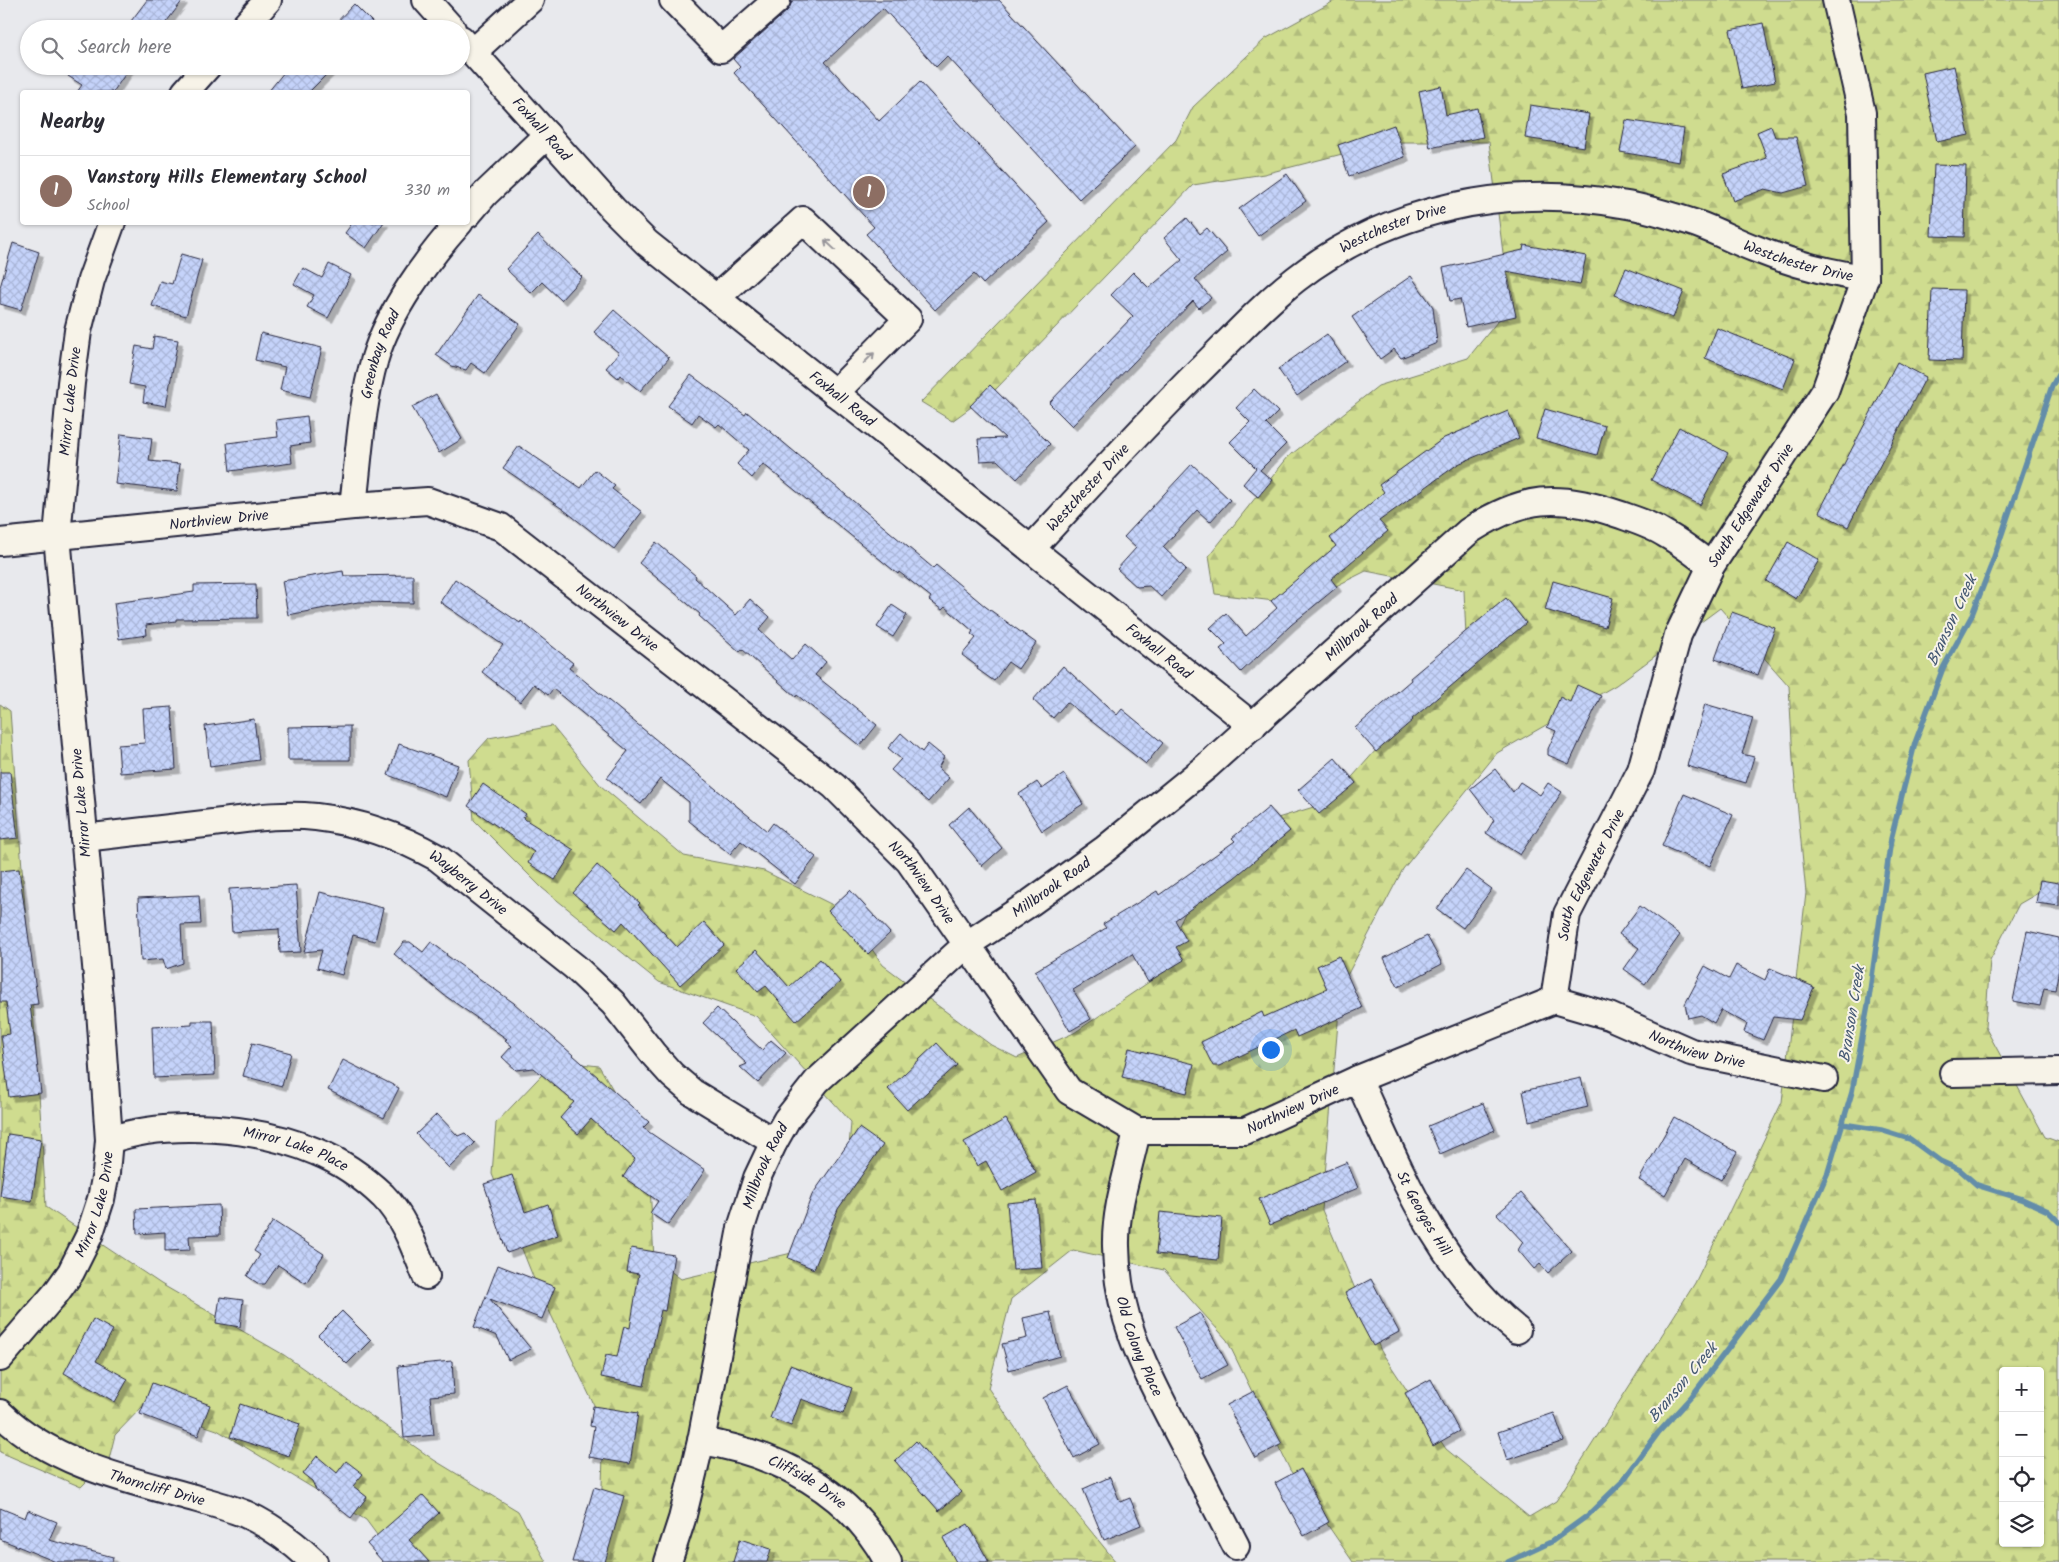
<!DOCTYPE html>
<html lang="en">
<head>
<meta charset="utf-8">
<style>
  body { margin:0; font-family:Kalam,sans-serif; background:#f7f7f7; color:#2b2b33 }
  .controls { position:absolute; right:15px; bottom:15px; display:grid; overflow:hidden; border-radius:5px; box-shadow:0 1px 4px #0004 }
  .controls button { width:45px; height:45px; display:grid; place-items:center; padding:0; border:0; border-bottom:1px solid #e1e1e2; background:#fff; color:#2b2b33; font:25px sans-serif }
  .you { position:absolute; left:1270px; top:1049px; width:18px; height:18px; margin:-12px; border:4px solid #fff; border-radius:50%; background:#1a73e8; box-shadow:0 0 0 8px #1a73e833 }
  .badge { display:grid; place-items:center; width:32px; height:32px; border-radius:50%; background:#1f6fb2; color:#fff; font-size:16px; font-weight:700 }
  .pin { position:absolute; translate:-50% -50%; border:2px solid #fff; box-shadow:0 1px 5px #0006 }
  .list { margin:0; padding:0; list-style:none }
  h2 { display:flex; justify-content:space-between; align-items:center; height:65px; margin:0; padding:0 20px; font-size:21px }
  h2 small { font-size:16px; font-weight:400; color:#7c7c81 }
  .list li { display:grid; grid-template-columns:32px 1fr auto; gap:15px; align-items:center; box-sizing:border-box; height:70px; padding:0 20px; border-top:1px solid #e1e1e2 }
  .list b { display:block; font-size:19px; white-space:nowrap }
  .list p { margin:0; font-size:16px; white-space:nowrap; color:#7c7c81 }
  .list em { font-size:16px; font-style:normal; color:#7c7c81 }
  .icon { flex:none; width:28px; height:28px; fill:none; stroke:currentColor; stroke-width:2; stroke-linecap:round; stroke-linejoin:round }
  .map { position:relative; flex:none; width:2059px; height:1562px; overflow:hidden }
  .search { position:absolute; background:#fff; box-shadow:0 1px 4px #0004; left:20px; top:20px; width:450px; height:55px; display:flex; align-items:center; gap:12px; box-sizing:border-box; padding:0 18px; border-radius:28px; color:#7c7c81; font-size:19px }
  .panel { position:absolute; background:#fff; box-shadow:0 1px 4px #0004; left:20px; top:90px; width:450px; height:135px; border-radius:5px }
  .map>svg:first-child { display:block }
</style>
</head>
<body>
<div class="map">
<svg width="2059" height="1562" viewBox="0 0 2059 1562">
  <defs>
    <pattern id="forest-firs" width="22" height="20" patternUnits="userSpaceOnUse" patternTransform="scale(1.25)"><rect width="22" height="20" fill="#cfdc8f"/><path d="M5 1l3.5 6h-7zM16 11l3.5 6h-7z" fill="#b1bc7c"/></pattern>
    <pattern id="building-cross-hatch" width="8" height="8" patternUnits="userSpaceOnUse" patternTransform="scale(1.25)"><rect width="8" height="8" fill="#c5d3fa"/><path d="M0 0l8 8M0 8l8-8" fill="none" stroke="#a9b5d7"/></pattern>
    <filter id="shadow"><feDropShadow dx="4.5" dy="4.5" stdDeviation="0" flood-color="#0004"/></filter>
  </defs>
  <rect width="100%" height="100%" fill="#e8e9ed"/>
  <filter id="ink" filterUnits="userSpaceOnUse"><feTurbulence type="fractalNoise" baseFrequency=".02" numOctaves="2"/><feDisplacementMap in="SourceGraphic" scale="10" xChannelSelector="R" yChannelSelector="G"/><feConvolveMatrix kernelMatrix="1 2 1 2 8 2 1 2 1" color-interpolation-filters="sRGB"/></filter>
  <g filter="url(#ink)">
    <path fill="url(#forest-firs)" stroke="#787f65" fill-rule="evenodd" d="M1336,0H2059V881L2019,904L1990,960L1985,1027L2045,1137L2059,1142V1562H1353L1290,1470L1227,1340L1164,1270L1073,1250L1011,1299L988,1388L1060,1493L1116,1562H595L601,1515L604,1426L534,1279L492,1174L496,1123L555,1061L599,1066L648,1149L654,1259L681,1279L796,1252L847,1174L851,1122L756,1016L659,982L542,888L474,820L469,760L489,738L552,726L601,786L684,856L764,871L845,911L883,965L991,1045L1017,1058L1074,1033L1152,980L1198,887L1245,828L1330,802L1407,715L1466,637L1464,590L1366,571L1300,604L1215,594L1209,556L1288,457L1378,386L1468,358L1514,301L1503,253L1489,142H1389L1264,174L1193,185L996,389L952,421L921,402L1176,140L1193,107L1265,39ZM1720,608L1789,686L1793,760L1806,893L1782,1102L1695,1283L1556,1501L1529,1517L1446,1449L1381,1351L1322,1210L1341,987L1403,869L1497,753L1616,685ZM2003,1371H2040V1543H2003Z
      M0,704L10,711C22,876 37,1042 46,1207L161,1284L284,1355L434,1460L518,1511L546,1562H397L366,1520L217,1430L144,1405L115,1435L109,1459L81,1487L0,1452Z"/>
    <g fill="none" stroke-linecap="round" stroke-linejoin="round">
      <path stroke="#648da9" stroke-width="5.5" d="M1843,1124L1881,1130L1910,1139L1940,1161L1960,1170L1977,1185L2022,1199L2048,1211L2059,1222
        M1508,1562L1551,1542L1587,1516L1622,1482L1658,1433L1692,1396L1781,1279L1828,1172L1852,1092L1868,1005L1891,839L1915,743L1943,668L1971,617L1991,566L2052,386L2059,373"/>
    </g>
    <path fill="url(#building-cross-hatch)" stroke="#22223b" filter="url(#shadow)" d="M147,0H183L161,29H125Z
      M793,0H999L1135,147L1079,199L947,56L936,67L883,8L825,62L879,121L920,82L1049,222L983,284L974,274L935,310L866,234L874,227L734,73L740,67L733,59L787,11Z
      M354,4L379,29H330Z
      M1763,23L1775,82L1742,89L1730,30Z
      M74,66H131L113,92H77L82,85L68,76Z
      M289,66H335L309,92H268Z
      M1954,66L1969,135L1937,142L1923,73Z
      M1441,86L1446,115L1477,108L1483,137L1430,148L1419,91Z
      M1530,105L1589,114L1584,147L1525,138Z
      M1626,120L1684,129L1679,162L1620,152Z
      M1394,125L1405,157L1349,176L1338,145Z
      M1771,126L1775,137H1796L1808,186L1783,193L1765,189L1733,201L1723,174L1767,158L1757,132Z
      M1934,165L1966,166L1964,237L1931,236Z
      M1287,174L1306,201L1258,236L1239,209Z
      M1187,218L1200,234L1207,228L1227,252L1195,279L1211,298L1199,308L1193,301L1072,426L1049,403L1133,316L1111,295L1133,272L1149,288L1182,260L1164,238Z
      M353,222H384L366,248L345,233Z
      M538,235L582,277L561,300L542,282L531,293L506,269Z
      M13,243L39,252L21,310L0,304V287Z
      M1524,245L1586,256L1580,285L1506,271L1516,316L1466,327L1460,299L1450,301L1443,268L1523,250Z
      M181,254L202,260L186,316L152,306L160,281L172,284Z
      M329,264L351,275L328,318L307,307L314,295L294,284L303,268L322,278Z
      M1626,268L1684,291L1673,318L1615,295Z
      M1411,276L1433,307L1437,343L1401,358L1394,349L1380,359L1352,317Z
      M1932,289L1964,290L1962,361L1929,360Z
      M478,295L520,324L485,373L471,363L466,370L452,366L436,355Z
      M614,310L669,358L640,391L620,375L618,378L606,368L619,353L594,332Z
      M1717,328L1795,359L1783,389L1705,358Z
      M261,333L322,348L310,397L280,390L285,367L255,360Z
      M1327,334L1346,361L1297,396L1278,369Z
      M154,336L178,340L166,406L143,402L145,387L129,384L136,346L152,349Z
      M1897,362L1926,377L1848,527L1819,512Z
      M691,375L745,415L747,412L933,568L936,565L986,607L1036,643L1018,669L1008,662L994,681L977,669L978,667L962,655L976,638L971,634L973,631L945,607L942,610L929,600L931,597L899,572L898,574L763,464L752,478L737,464L749,450L719,424L716,427L698,414L692,423L668,406Z
      M990,385L1050,444L1017,479L997,460L980,461L978,439L1005,438L970,406Z
      M1254,389L1278,412L1266,424L1286,444L1260,470L1272,480L1258,497L1243,484L1256,468L1230,442L1250,422L1236,408Z
      M436,394L462,439L439,453L412,407Z
      M1545,409L1605,426L1597,455L1536,438Z
      M1508,411L1519,438L1458,464L1379,521L1388,531L1331,579L1337,587L1291,625L1241,672L1220,649L1226,644L1210,628L1226,613L1246,636L1277,608L1271,601L1336,546L1330,538L1384,492L1379,485L1444,438Z
      M307,416L310,443L290,446L292,463L230,471L227,443L278,437L276,420Z
      M1679,427L1728,453L1700,505L1651,480Z
      M121,434L152,438L149,461L180,464L177,491L115,484Z
      M519,446L581,488L595,470L615,486L612,489L642,512L614,549L564,510L503,468Z
      M1192,464L1230,500L1210,522L1197,510L1163,547L1186,569L1161,597L1149,586L1137,587L1117,569L1136,548L1124,537Z
      M656,542L696,576L695,578L736,615L750,599L770,617L759,630L792,660L806,644L826,662L815,675L877,725L860,746L797,695L796,697L742,649L740,652L699,616L700,614L639,563Z
      M1788,542L1819,560L1796,599L1766,581Z
      M343,571L344,576L413,575V603L358,602L288,615L282,581Z
      M455,579L520,623L521,621L573,663L569,668L767,831L773,823L816,857L795,884L741,841L730,854L689,821V802L660,779L641,804L607,778L628,751L553,689L548,695L534,684L520,702L482,672L503,645L440,602Z
      M1553,581L1613,598L1605,627L1545,610Z
      M256,584L257,618L176,619V621L146,625L147,635L119,639L114,603L194,592V585Z
      M1506,598L1526,623L1412,719L1413,720L1376,752L1355,728L1411,680L1410,678Z
      M892,605L907,615L893,637L877,627Z
      M1732,612L1775,628L1758,675L1715,659Z
      M1063,666L1117,715L1122,709L1163,743L1146,764L1067,702L1053,718L1033,700Z
      M1577,685L1601,696L1569,764L1548,755V749L1556,731L1547,727L1560,697L1570,702Z
      M1705,704L1753,718L1742,754L1754,757L1746,783L1687,766Z
      M172,707L176,769L120,773L118,745L145,743L143,709Z
      M254,719L259,760L210,767L205,726Z
      M350,726V760H288V727Z
      M901,733L922,752L928,744L944,757L938,768L949,778L928,802L891,770L901,759L888,748Z
      M399,744L458,765L446,797L388,775Z
      M1335,758L1356,783L1319,814L1298,790Z
      M1495,769L1513,792L1520,782L1540,795L1548,783L1562,792L1520,855L1486,833L1494,820L1470,789Z
      M0,772H10L18,838L0,840Z
      M1064,774L1083,804L1042,831L1019,794L1037,782L1042,789Z
      M483,784L526,814L523,818L574,850L555,880L528,863L534,852L468,806Z
      M1684,794L1733,815L1710,866L1662,846Z
      M969,807L1002,848L982,866L949,825Z
      M1269,807L1290,831L1234,878L1175,920L1187,941L1176,947L1184,960L1148,982L1132,954L1073,990L1091,1019L1070,1031L1035,971L1106,928L1103,924L1157,891L1159,895L1235,841L1232,838Z
      M597,865L640,903L638,905L677,947L704,922L724,945L680,985L623,922L616,930L573,893Z
      M19,869L38,1004L30,1005L41,1093L9,1097L1,1035L10,1034L6,1002H0V871Z
      M1466,870L1492,889L1463,928L1437,909Z
      M2040,880L2059,883V906L2036,903Z
      M296,885L301,952L280,953L279,929L232,932L229,889Z
      M850,890L890,933L868,954L828,911Z
      M320,892L383,908L375,941L353,935L342,975L317,968L322,950L304,952Z
      M199,895L201,924L181,925L183,963L166,969L163,959L141,961L138,898Z
      M1640,906L1680,935L1645,984L1624,969L1639,948L1619,934Z
      M2027,931L2059,938V969L2055,990L2044,988L2040,1006L2013,1001Z
      M1427,936L1442,964L1398,987L1384,958Z
      M404,942H410L423,952L431,942L447,954L446,955L514,1003L649,1122L643,1128L705,1170L668,1225L650,1213L658,1201L623,1177L635,1159L591,1119L578,1134L560,1118L574,1102L534,1068L516,1070L502,1057L512,1046L505,1040L507,1039L444,995L394,954Z
      M756,950L789,987L820,959L840,982L796,1021L766,986L758,992L736,968Z
      M1339,956L1362,1008L1297,1037L1294,1030L1219,1066H1213L1201,1042L1262,1012L1264,1017L1327,989L1317,966Z
      M1736,965L1765,980L1770,968L1814,987L1800,1020L1773,1017L1763,1040L1744,1032L1747,1024L1721,1010L1714,1023L1701,1015L1688,1018L1685,1004L1705,966L1729,979Z
      M717,1008L762,1050L771,1040L786,1053L758,1083L740,1067L747,1064L703,1023Z
      M192,1021H213L215,1075L154,1078L152,1027L192,1025Z
      M252,1043L291,1053L282,1086L243,1076Z
      M937,1043L957,1065L907,1110L888,1089Z
      M1129,1048L1194,1064L1187,1093L1122,1077Z
      M343,1060L399,1088L384,1118L328,1090Z
      M1581,1078L1588,1107L1529,1121L1523,1091Z
      M1483,1103L1495,1130L1440,1154L1428,1126Z
      M437,1114L458,1136L465,1133L475,1143L449,1168L416,1134Z
      M1674,1117L1737,1152L1721,1180L1685,1159L1665,1195L1639,1180Z
      M1006,1119L1036,1172L1002,1191L986,1161L977,1166L964,1142Z
      M859,1128L883,1145L838,1209L814,1269L788,1258L812,1195Z
      M8,1134L41,1139L32,1201L0,1196Z
      M1347,1162L1358,1188L1270,1225L1259,1199Z
      M512,1175L525,1212L548,1204L558,1235L507,1253L484,1184Z
      M1521,1193L1572,1251L1548,1273L1540,1264L1534,1269L1518,1250L1523,1242L1497,1214Z
      M1036,1200L1042,1268L1013,1270L1007,1203Z
      M219,1205L220,1235L189,1236L190,1250L165,1251V1232L137,1234L136,1209Z
      M1160,1212L1222,1218L1218,1260L1156,1254Z
      M273,1221L324,1254L306,1283L278,1265L265,1284H259L247,1276L260,1255L254,1251Z
      M631,1248L674,1255L665,1311L661,1310L644,1386L601,1377L606,1355L617,1357L624,1326L630,1328L639,1274L627,1272Z
      M498,1265L555,1287L542,1319L490,1299L531,1349L508,1360L497,1336L474,1327Z
      M1371,1279L1399,1332L1373,1346L1345,1293Z
      M220,1297L243,1300L240,1327L216,1323Z
      M342,1311L371,1340L347,1364L318,1335Z
      M1050,1312L1060,1356L1009,1370L1002,1344L1027,1338L1023,1318Z
      M1200,1313L1228,1365L1202,1379L1174,1327Z
      M93,1319L113,1330L96,1361L128,1379L115,1402L64,1373Z
      M452,1361L454,1394L430,1396L434,1435L404,1438L398,1366Z
      M790,1365L852,1388L843,1414L801,1399L791,1426L770,1418Z
      M1431,1379L1459,1431L1433,1446L1405,1393Z
      M152,1383L210,1405L198,1436L140,1414Z
      M1068,1385L1100,1444L1074,1458L1043,1398Z
      M1254,1391L1282,1444L1255,1458L1227,1405Z
      M240,1404L300,1424L289,1456L230,1437Z
      M593,1406L638,1413L630,1464L589,1457L594,1427L590,1426Z
      M1554,1413L1564,1441L1507,1460L1498,1432Z
      M916,1441L961,1492L939,1511L895,1461Z
      M317,1456L337,1473L346,1461L363,1474L353,1486L367,1497L351,1518L316,1490L312,1481L303,1474Z
      M1301,1469L1329,1522L1304,1536L1275,1483Z
      M1110,1477L1120,1502L1130,1498L1141,1525L1104,1540L1083,1489Z
      M594,1487L624,1496L605,1562H572Z
      M423,1495L439,1513L409,1540L429,1562H383L367,1544Z
      M0,1508L25,1518L28,1510L57,1522L49,1540L113,1557L112,1562H56L0,1539Z
      M968,1524L989,1562H956L943,1538Z
      M740,1539L771,1549L767,1562H733Z"/>
    <g fill="none" stroke-linecap="round" stroke-linejoin="round">
      <g stroke="#22223b" stroke-width="30">
        <g id="minor">
          <path d="M426,0L452,29"/>
          <path d="M673,0L721,49L777,0"/>
          <path d="M242,29L268,0"/>
          <path id="s1" d="M461,39L613,209L647,243L1253,726"/>
          <path d="M473,52L530,0"/>
          <path d="M185,92L208,66"/>
          <path d="M468,214L485,194L547,135"/>
          <path d="M716,298L803,220L908,319L835,393"/>
          <path id="s2" d="M353,506C359,457 361,406 375,358C389,311 427,259 460,222"/>
          <path id="s3" d="M0,542L353,506L428,501L501,527L834,786L909,861L1069,1091L1137,1131H1245L1358,1079L1554,1000L1609,1016L1691,1052L1824,1079"/>
          <path id="s4" d="M1031,549C1085,490 1139,431 1196,374C1229,342 1260,307 1296,279C1387,208 1509,183 1621,204C1647,208 1673,216 1697,224C1717,231 1736,242 1756,249C1791,263 1828,273 1865,278"/>
          <path id="s5" d="M84,838C127,833 170,828 213,823C247,819 281,813 316,817C359,822 399,836 438,858L575,967L613,1003L654,1055L672,1075L692,1092L774,1142"/>
          <path id="s6" d="M1554,1000L1567,914L1641,770L1678,635L1711,566L1825,391L1865,278L1862,113L1836,0"/>
          <path d="M1953,1073L2059,1071"/>
          <path id="s7" d="M1358,1079C1400,1170 1437,1266 1517,1330"/>
          <path id="s8" d="M1137,1131C1129,1169 1115,1208 1116,1246C1117,1319 1145,1369 1177,1431C1197,1469 1216,1508 1236,1546"/>
          <path id="s9" d="M109,1140C169,1119 259,1127 317,1152C342,1162 364,1178 383,1196C404,1217 415,1249 426,1276"/>
          <path id="s10" d="M0,1358L56,1293L71,1272L89,1236L101,1199L106,1173L109,1140L100,1010L57,536L71,383L78,331L91,280L112,222"/>
          <path id="s11" d="M0,1413C49,1461 119,1478 183,1495C204,1501 225,1506 245,1514C270,1525 294,1543 314,1562"/>
          <path id="s12" d="M701,1441C777,1453 851,1491 888,1562"/>
          <path id="s13" d="M668,1562L682,1519L701,1441L741,1228L757,1178L774,1142L787,1119L817,1081L966,945L1030,903L1105,849L1207,766L1469,531C1522,496 1558,493 1618,514C1635,520 1652,525 1667,535C1683,544 1697,555 1711,566"/>
        </g>
      </g>
      <use href="#minor" stroke="#f7f3e8" stroke-width="26"/>
    </g>
    <defs><path id="oneway-shaft" d="M-6 0H5M1.5-3L5.5 0L1.5 3" fill="none" stroke-width="1.6" stroke-linecap="round" stroke-linejoin="round" transform="scale(1.25)"/></defs>
    <g stroke="#97959a">
      <use href="#oneway-shaft" transform="translate(830 245) rotate(-137)"/>
      <use href="#oneway-shaft" transform="translate(869 358) rotate(-45)"/>
    </g>
  </g>
  <g text-anchor="middle" stroke-width="4" stroke-linejoin="round" paint-order="stroke">
    <g font-size="15" fill="#22223b" stroke="#f7f3e8">
      <text dy="5" stroke="none"><textPath href="#s1" startOffset="121">Foxhall Road</textPath></text>
      <text dy="5" stroke="none"><textPath href="#s4" startOffset="489">Westchester Drive</textPath></text>
      <text dy="5" stroke="none"><textPath href="#s4" startOffset="909">Westchester Drive</textPath></text>
      <text dy="5" stroke="none"><textPath href="#s2" startOffset="155">Greenbay Road</textPath></text>
      <text dy="5" stroke="none"><textPath href="#s1" startOffset="526">Foxhall Road</textPath></text>
      <text dy="5" stroke="none"><textPath href="#s10" startOffset="992">Mirror Lake Drive</textPath></text>
      <text dy="5" stroke="none"><textPath href="#s4" startOffset="84">Westchester Drive</textPath></text>
      <text dy="5" stroke="none"><textPath href="#s6" startOffset="538">South Edgewater Drive</textPath></text>
      <text dy="5" stroke="none"><textPath href="#s3" startOffset="220">Northview Drive</textPath></text>
      <text dy="5" stroke="none"><textPath href="#s3" startOffset="655">Northview Drive</textPath></text>
      <text dy="5" stroke="none"><textPath href="#s13" startOffset="1219">Millbrook Road</textPath></text>
      <text dy="5" stroke="none"><textPath href="#s1" startOffset="931">Foxhall Road</textPath></text>
      <text transform="translate(81 803) rotate(-95)" y="5">Mirror Lake Drive</text>
      <text dy="5" stroke="none"><textPath href="#s6" startOffset="132">South Edgewater Drive</textPath></text>
      <text dy="5" stroke="none"><textPath href="#s5" startOffset="402">Wayberry Drive</textPath></text>
      <text dy="5" stroke="none"><textPath href="#s3" startOffset="1060">Northview Drive</textPath></text>
      <text dy="5" stroke="none"><textPath href="#s13" startOffset="814">Millbrook Road</textPath></text>
      <text dy="5" stroke="none"><textPath href="#s3" startOffset="1990">Northview Drive</textPath></text>
      <text dy="5" stroke="none"><textPath href="#s3" startOffset="1555">Northview Drive</textPath></text>
      <text dy="5" stroke="none"><textPath href="#s9" startOffset="191">Mirror Lake Place</textPath></text>
      <text dy="5" stroke="none"><textPath href="#s13" startOffset="409">Millbrook Road</textPath></text>
      <text dy="5" stroke="none"><textPath href="#s10" startOffset="184">Mirror Lake Drive</textPath></text>
      <text dy="5" stroke="none"><textPath href="#s7" startOffset="150">St Georges Hill</textPath></text>
      <text dy="5" stroke="none"><textPath href="#s8" startOffset="221">Old Colony Place</textPath></text>
      <text dy="5" stroke="none"><textPath href="#s12" startOffset="115">Cliffside Drive</textPath></text>
      <text dy="5" stroke="none"><textPath href="#s11" startOffset="176">Thorncliff Drive</textPath></text>
    </g>
    <g font-size="16" font-style="italic" fill="#435772" stroke="#f7f3e8">
      <text transform="translate(1951 620) rotate(-65)" y="6">Branson Creek</text>
      <text transform="translate(1851 1014) rotate(-81)" y="6">Branson Creek</text>
      <text transform="translate(1682 1382) rotate(-50)" y="6">Branson Creek</text>
    </g>
  </g>
</svg>
<div class="controls">
<button>+</button>
<button>−</button>
<button><svg class="icon" aria-label="locate" viewBox="0 0 24 24"><circle cx="12" cy="12" r="6"/><path d="M12 2v4M12 18v4M2 12h4M18 12h4"/></svg></button>
<button><svg class="icon" aria-label="layers" viewBox="0 0 24 24"><path d="M12 4l9 5-9 5-9-5zM3 14l9 5 9-5"/></svg></button>
</div>
<div class="you"></div>
<div class="pin badge" style="left:869px;top:192px;background:#8d6e63">1</div>
<div class="search"><svg class="icon" aria-label="search" viewBox="0 0 24 24"><circle cx="10" cy="10" r="6"/><path d="M15 15l6 6"/></svg>Search here</div>
<section class="panel">
<h2>Nearby<small></small></h2>
<ul class="list">
<li><span class="badge" style="background:#8d6e63">1</span><div><b>Vanstory Hills Elementary School</b><p>School</p></div><em>330 m</em></li>
</ul>
</section>
</div>
</body>
</html>
